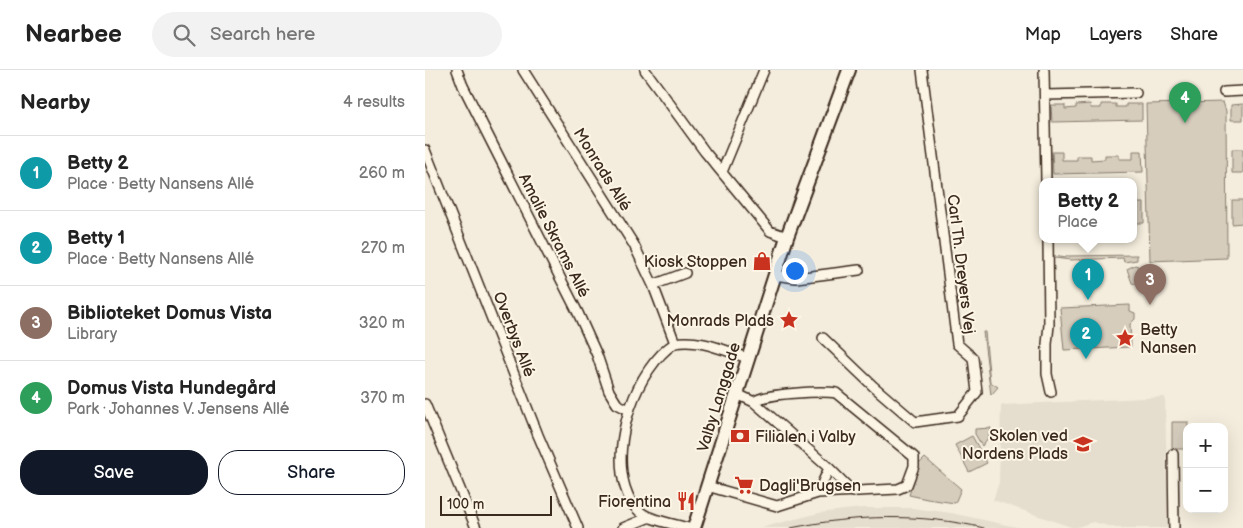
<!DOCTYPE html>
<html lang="en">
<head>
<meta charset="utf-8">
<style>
  body { margin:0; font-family:"Balsamiq Sans",sans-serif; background:#f2f2f2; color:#222 }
  .controls { position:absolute; right:15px; bottom:15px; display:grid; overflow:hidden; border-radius:10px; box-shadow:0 5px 20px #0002 }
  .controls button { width:45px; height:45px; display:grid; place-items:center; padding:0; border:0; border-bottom:1px solid #e0e0e0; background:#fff; color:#222; font:25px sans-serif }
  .scale { position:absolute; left:15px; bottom:12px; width:112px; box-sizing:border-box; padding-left:5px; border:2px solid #3b2a1e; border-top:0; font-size:14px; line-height:18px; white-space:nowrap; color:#3b2a1e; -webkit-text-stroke:4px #fcf5e5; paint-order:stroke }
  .you { position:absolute; left:369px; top:200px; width:18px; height:18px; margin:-12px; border:4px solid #fff; border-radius:50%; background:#1a73e8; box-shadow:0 0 0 8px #1a73e833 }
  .badge { display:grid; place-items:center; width:32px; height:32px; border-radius:50%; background:#111827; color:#fff; font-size:16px; font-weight:700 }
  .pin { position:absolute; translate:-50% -41px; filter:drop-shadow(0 1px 2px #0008) }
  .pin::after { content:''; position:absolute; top:26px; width:18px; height:15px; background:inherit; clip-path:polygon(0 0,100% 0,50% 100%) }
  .popup { position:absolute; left:614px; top:108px; width:98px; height:65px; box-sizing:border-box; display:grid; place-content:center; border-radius:10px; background:#fff; filter:drop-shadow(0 1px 4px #0005); font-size:16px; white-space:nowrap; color:#767676 }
  .popup b { font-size:19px; color:#222 }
  .popup::after { content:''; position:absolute; left:50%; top:100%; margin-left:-10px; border:10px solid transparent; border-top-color:#fff }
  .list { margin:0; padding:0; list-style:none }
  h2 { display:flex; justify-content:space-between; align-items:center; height:65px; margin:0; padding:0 20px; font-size:21px }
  h2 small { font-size:16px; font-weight:400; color:#767676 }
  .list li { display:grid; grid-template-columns:32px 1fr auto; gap:15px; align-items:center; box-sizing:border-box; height:75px; padding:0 20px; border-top:1px solid #e0e0e0 }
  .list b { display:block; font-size:19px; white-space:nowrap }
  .list p { margin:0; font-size:16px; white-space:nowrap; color:#767676 }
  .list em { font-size:16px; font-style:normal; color:#767676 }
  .actions { display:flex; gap:10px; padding:15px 20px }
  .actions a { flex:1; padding:11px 0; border:1px solid #111827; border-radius:20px; text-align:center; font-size:18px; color:#111827 }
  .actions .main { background:#111827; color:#fff }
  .icon { flex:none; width:28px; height:28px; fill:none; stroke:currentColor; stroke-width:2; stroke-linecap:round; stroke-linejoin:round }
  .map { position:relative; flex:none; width:818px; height:458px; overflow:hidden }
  header { display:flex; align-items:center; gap:30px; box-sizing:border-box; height:70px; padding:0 25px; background:#fff; border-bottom:1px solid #e0e0e0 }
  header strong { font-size:24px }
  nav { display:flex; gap:28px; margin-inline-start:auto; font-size:18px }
  .search { width:350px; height:45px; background:#f2f2f2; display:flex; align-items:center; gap:12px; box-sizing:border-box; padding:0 18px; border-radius:28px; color:#767676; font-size:19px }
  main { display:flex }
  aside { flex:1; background:#fff }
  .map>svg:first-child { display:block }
</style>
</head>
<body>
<header>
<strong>Nearbee</strong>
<div class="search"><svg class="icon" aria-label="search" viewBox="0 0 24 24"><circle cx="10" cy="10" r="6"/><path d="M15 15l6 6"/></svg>Search here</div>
<nav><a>Map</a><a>Layers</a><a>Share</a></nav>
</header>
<main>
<aside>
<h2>Nearby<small>4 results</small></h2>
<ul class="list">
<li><span class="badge" style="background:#0f9aa8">1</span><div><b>Betty 2</b><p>Place · Betty Nansens Allé</p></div><em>260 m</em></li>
<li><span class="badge" style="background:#0f9aa8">2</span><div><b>Betty 1</b><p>Place · Betty Nansens Allé</p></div><em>270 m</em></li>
<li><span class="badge" style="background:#8d6e63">3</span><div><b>Biblioteket Domus Vista</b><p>Library</p></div><em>320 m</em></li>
<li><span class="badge" style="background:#2e9e5b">4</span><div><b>Domus Vista Hundegård</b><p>Park · Johannes V. Jensens Allé</p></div><em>370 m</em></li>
</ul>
<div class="actions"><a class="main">Save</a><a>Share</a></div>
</aside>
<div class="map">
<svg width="818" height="458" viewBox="0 0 818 458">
  <rect width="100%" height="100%" fill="#f4eddd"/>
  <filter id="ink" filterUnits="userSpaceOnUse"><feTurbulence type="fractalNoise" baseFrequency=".02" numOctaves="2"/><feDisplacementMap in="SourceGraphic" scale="10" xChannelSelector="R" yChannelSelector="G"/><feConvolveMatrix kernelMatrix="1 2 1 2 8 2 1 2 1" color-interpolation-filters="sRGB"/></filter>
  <g filter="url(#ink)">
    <path fill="#e5ddce" d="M740,327L743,458H691L668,452L649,458L568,430L574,412L576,335Z
      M437,438H487L526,443L596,458H335L394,443Z"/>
    <path fill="#d6cdbd" stroke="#887c6e" d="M798,32L801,41L802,188L725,191L721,34Z
      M665,34L666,38H676V34H691V37H701V34H717V50L627,52L626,35H640V39L651,38V35Z
      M818,34V50H806V35Z
      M807,79H818V103H807Z
      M708,81H717L718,102L628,104L627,82H637V90H652V86H666V90L680,89V85H694V89H708Z
      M807,130H818V153L807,154Z
      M709,133H719V153H708Z
      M712,185V190L699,192L698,188L646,190L629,188V186L641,188V186Z
      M710,195L713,196V214H710L707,213L702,199Z
      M705,235V241L710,243V249L705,254L706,277L639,280L635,238Z
      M558,262H560L565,312L573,317L566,325Z
      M747,352H763L762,379H747Z
      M566,358L563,368L557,376L550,364V359Z
      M547,366L562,393L544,402L530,375Z
      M500,388L536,419L530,433L502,429L484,425L494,394Z"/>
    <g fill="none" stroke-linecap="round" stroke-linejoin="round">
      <g stroke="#3b2a1e" stroke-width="12">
        <path id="street" d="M32,0L38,16L153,243L172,285L184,321L192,334L204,340
          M98,0L209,175L228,215L250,273C274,268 300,281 323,288
          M220,0L280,82L345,161L362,167
          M619,0L621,111
          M799,22L818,21
          M620,25L711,23
          M0,80L113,365L153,458
          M297,102L339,0
          M623,169L624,255L622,274V304L626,322
          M349,205L371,208L434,200
          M228,215L260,203
          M398,268L448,316L490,352L533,346L552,322L548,288L532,274L497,0
          M250,273C211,298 186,373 200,417C203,426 206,434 213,440C222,450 250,454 263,458
          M312,324L329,332L404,398L428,422
          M0,334L51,458
          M748,384L749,458
          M282,416L352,436L393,423L473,419L482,415L489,396V387L411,323C398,321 337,323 329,332
          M393,423L404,398
          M198,458L225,447"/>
      </g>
      <g stroke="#3b2a1e" stroke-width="16">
        <path id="secondary" d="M269,458L362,167L424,0"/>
      </g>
      <use href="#street" stroke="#fcf5e5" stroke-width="9"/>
      <use href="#secondary" stroke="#fcf5e5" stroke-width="12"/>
      <path stroke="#3b2a1e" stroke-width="1" d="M366,458C429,445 496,443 559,458"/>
    </g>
  </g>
  <defs>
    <g id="shop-bare" transform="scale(1.5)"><path d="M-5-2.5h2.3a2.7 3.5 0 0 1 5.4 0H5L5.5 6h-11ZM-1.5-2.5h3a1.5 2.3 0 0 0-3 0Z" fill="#c8321e" stroke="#fcf5e5" stroke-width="2.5" paint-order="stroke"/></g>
    <g id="sight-bare" transform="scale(1.5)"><path d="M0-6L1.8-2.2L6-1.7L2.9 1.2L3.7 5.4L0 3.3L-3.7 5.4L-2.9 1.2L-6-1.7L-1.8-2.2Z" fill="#c8321e" stroke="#fcf5e5" stroke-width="2.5" paint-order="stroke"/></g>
    <g id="bank-bare" transform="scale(1.5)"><path d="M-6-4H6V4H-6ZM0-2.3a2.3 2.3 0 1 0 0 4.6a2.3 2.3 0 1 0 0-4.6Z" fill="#c8321e" stroke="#fcf5e5" stroke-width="2.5" paint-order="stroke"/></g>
    <g id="school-bare" transform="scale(1.5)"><path d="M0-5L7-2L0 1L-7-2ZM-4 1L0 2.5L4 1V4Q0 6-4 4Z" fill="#c8321e" stroke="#fcf5e5" stroke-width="2.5" paint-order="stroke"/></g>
    <g id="supermarket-bare" transform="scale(1.5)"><path d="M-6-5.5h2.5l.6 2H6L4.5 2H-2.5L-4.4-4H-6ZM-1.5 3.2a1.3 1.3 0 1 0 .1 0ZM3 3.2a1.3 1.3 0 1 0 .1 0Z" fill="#c8321e" stroke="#fcf5e5" stroke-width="2.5" paint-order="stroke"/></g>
    <g id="restaurant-bare" transform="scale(1.5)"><path d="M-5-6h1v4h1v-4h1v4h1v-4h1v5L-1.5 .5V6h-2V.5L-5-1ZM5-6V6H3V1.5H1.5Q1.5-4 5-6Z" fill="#c8321e" stroke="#fcf5e5" stroke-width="2.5" paint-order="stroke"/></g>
  </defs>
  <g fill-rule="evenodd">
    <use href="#shop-bare" x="337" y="191"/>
    <use href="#sight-bare" x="364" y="250"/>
    <use href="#sight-bare" x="700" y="268"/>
    <use href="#bank-bare" x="315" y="366"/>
    <use href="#school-bare" x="658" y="374"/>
    <use href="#supermarket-bare" x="319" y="415"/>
    <use href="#restaurant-bare" x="261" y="431"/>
  </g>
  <g text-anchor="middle" stroke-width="4" stroke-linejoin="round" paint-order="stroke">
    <g font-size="16" fill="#3b2a1e" stroke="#fcf5e5">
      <text transform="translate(178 99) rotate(58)" y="6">Monrads Allé</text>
      <text transform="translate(130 165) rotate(63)" y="6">Amalie Skrams Allé</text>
      <text transform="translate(537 194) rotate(83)" y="6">Carl Th. Dreyers Vej</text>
      <text transform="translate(90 264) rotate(69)" y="6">Overbys Allé</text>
      <text transform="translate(293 327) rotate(-73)" y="6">Valby Langgade</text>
    </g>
    <g font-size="16" fill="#3b2a1e" stroke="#fcf5e5" text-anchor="end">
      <text x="322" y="197">Kiosk Stoppen</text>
      <text x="349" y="256">Monrads Plads</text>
      <text x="715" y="265" text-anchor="start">Betty<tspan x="715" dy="18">Nansen</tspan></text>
      <text x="643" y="371">Skolen ved<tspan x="643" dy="18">Nordens Plads</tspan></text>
      <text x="330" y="372" text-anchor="start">Filialen i Valby</text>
      <text x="334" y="421" text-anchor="start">Dagli'Brugsen</text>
      <text x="246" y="437">Fiorentina</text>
    </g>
  </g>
</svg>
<div class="controls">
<button>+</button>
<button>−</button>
</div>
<div class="scale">100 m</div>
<div class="you"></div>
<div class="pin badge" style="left:663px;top:230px;background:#0f9aa8">1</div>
<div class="popup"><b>Betty 2</b>Place</div>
<div class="pin badge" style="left:661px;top:289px;background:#0f9aa8">2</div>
<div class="pin badge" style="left:725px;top:235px;background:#8d6e63">3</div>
<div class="pin badge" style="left:760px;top:53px;background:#2e9e5b">4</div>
</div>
</main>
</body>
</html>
